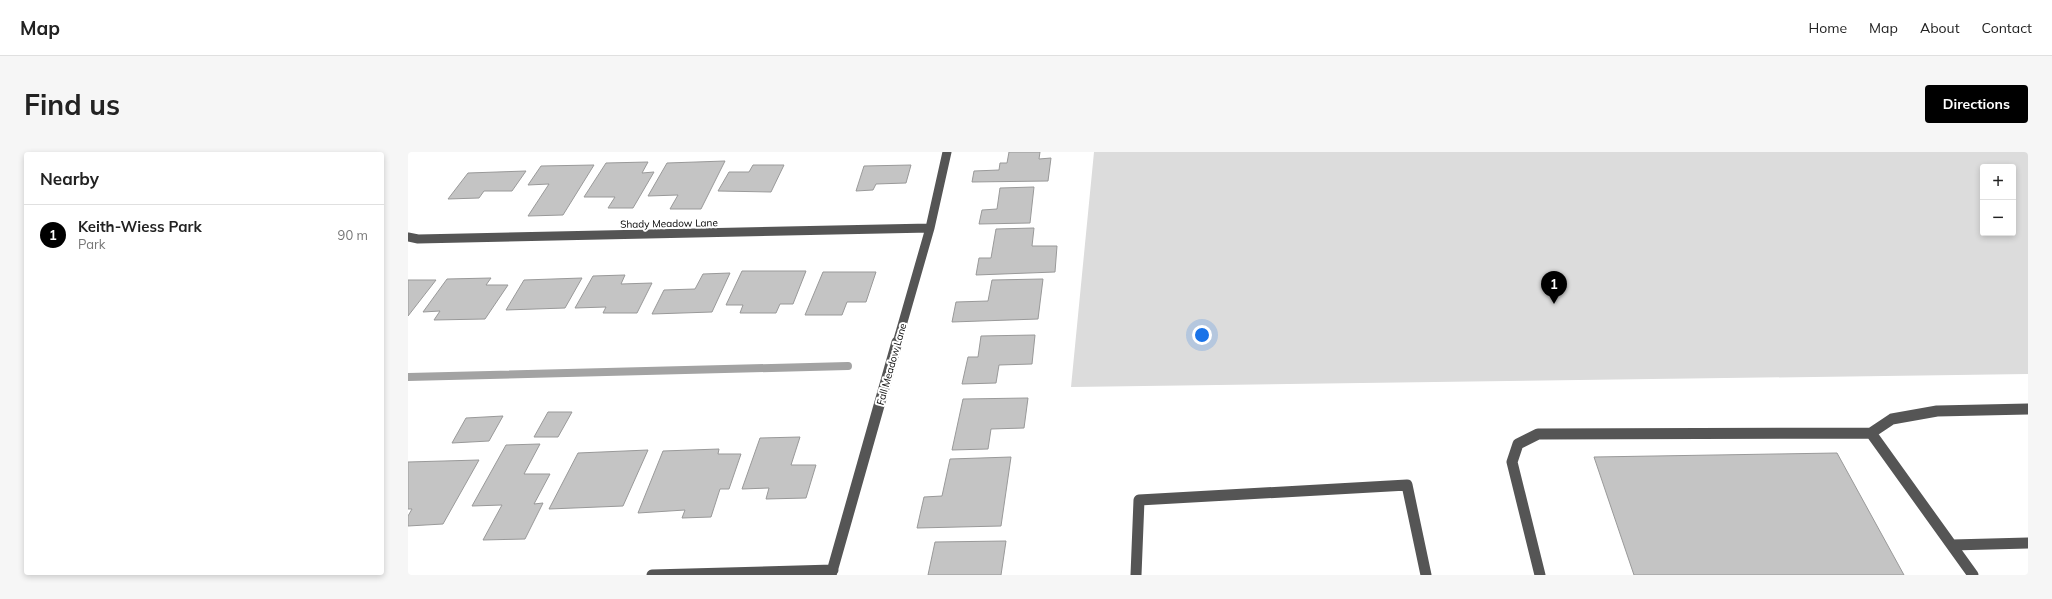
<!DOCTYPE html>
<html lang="en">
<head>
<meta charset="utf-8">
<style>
  body { margin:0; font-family:Mulish,sans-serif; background:#f6f6f6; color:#222 }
  .controls { position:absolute; right:12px; top:12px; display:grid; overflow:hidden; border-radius:4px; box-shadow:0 2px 6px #0003 }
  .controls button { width:36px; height:36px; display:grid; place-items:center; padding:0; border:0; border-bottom:1px solid #e0e0e0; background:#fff; color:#222; font:20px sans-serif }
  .you { position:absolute; left:794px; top:183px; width:14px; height:14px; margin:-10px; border:3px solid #fff; border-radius:50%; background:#1a73e8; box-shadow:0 0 0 6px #1a73e833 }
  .badge { display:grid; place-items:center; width:26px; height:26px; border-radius:50%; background:#000; color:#fff; font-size:13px; font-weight:700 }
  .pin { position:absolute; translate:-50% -33px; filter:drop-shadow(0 1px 2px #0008) }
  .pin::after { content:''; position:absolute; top:21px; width:14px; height:12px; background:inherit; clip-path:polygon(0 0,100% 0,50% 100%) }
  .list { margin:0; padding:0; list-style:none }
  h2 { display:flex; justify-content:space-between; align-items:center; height:52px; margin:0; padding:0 16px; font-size:17px }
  h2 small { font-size:13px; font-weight:400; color:#767676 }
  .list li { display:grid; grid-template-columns:26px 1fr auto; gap:12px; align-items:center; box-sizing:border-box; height:60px; padding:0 16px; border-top:1px solid #e0e0e0 }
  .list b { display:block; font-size:15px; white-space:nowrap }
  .list p { margin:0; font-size:13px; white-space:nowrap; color:#767676 }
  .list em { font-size:13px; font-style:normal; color:#767676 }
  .map { position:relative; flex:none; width:1620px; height:423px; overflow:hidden; border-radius:4px }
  header { display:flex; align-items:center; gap:24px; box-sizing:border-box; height:56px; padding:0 20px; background:#fff; border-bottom:1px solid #e0e0e0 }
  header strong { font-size:19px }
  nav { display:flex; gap:22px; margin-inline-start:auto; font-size:14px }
  .intro { display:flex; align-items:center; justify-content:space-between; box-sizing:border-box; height:96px; padding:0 24px }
  h1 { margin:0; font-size:28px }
  .button { padding:10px 18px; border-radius:4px; background:#000; color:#fff; font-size:14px; font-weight:700 }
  main { display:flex; gap:24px; padding:0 24px }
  aside { flex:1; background:#fff; border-radius:4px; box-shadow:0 2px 6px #0003 }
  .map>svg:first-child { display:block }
</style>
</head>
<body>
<header>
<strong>Map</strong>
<nav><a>Home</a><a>Map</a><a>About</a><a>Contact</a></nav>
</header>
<div class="intro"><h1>Find us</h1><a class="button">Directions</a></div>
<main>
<aside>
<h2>Nearby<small></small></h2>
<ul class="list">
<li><span class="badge">1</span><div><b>Keith-Wiess Park</b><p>Park</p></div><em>90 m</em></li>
</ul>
</aside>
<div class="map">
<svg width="1620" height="423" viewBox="0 0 1620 423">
  <rect width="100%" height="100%" fill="#fff"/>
  <path fill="#dcdcdc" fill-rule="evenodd" d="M686,0H1620V222L663,235ZM1575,15H1605V81H1575Z"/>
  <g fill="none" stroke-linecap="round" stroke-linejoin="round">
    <path stroke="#a3a3a3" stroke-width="8" d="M0,225L440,214"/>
  </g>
  <path fill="#c4c4c4" stroke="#999" d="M601,0H632L631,7L643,6L640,29L564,30L566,19L591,18L592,11H599Z
    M317,9L293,57H262L270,43L240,44L259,11Z
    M240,10L234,21L246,20L225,56H200L207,45H176L198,11Z
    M186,13L155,63L120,64L141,32L120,33L133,14Z
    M345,13H376L363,40L310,39L321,20H341Z
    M503,13L498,31L468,32L465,38L448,39L456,14Z
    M118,19L104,39H76L71,46L40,47L60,21Z
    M626,35L622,71L571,72L574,58L589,57L592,36Z
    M626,76L624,94H649L647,120L568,123L571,106H583L588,77Z
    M334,119H398L385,152H372L368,161H332L335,153H318Z
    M415,120H468L458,150H439L434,163H397Z
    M322,121L304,160L244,162L256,138L287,137L295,122Z
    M217,123L213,132L244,131L229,161H195L198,155L167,156L185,124Z
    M83,126L78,133H100L77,167L26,168L32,159L15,160L39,127Z
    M174,126L157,156L98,158L116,128Z
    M635,127L630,167L544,170L548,150L580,149L584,128Z
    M0,128H28L0,164Z
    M627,183L624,212L591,213L588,231L554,232L560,205H570L573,184Z
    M620,246L616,276L583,277L580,297L544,298L555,247Z
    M140,260H164L150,285H126Z
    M95,264L81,289L44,291L58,266Z
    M392,285L383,313H408L398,346L358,347L361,336L334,337L352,286Z
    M132,292L116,322H142L126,352L135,351L117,387L75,388L94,353L64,354L98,293Z
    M311,297L310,302H333L321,337H312L303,365L274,366L277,358L230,361L255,299Z
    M240,298L215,354L141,357L170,301Z
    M1429,301L1496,423H1226L1186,305Z
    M603,305L593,374L509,376L516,345L534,344L542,307Z
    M71,308L35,372L0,374V364L4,357H0V310Z
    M598,389L593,423H520L527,390Z"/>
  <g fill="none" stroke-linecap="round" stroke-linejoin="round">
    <path stroke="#555" stroke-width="9" d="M0,85L10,87L522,76
      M489,191L522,76L539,0"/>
    <path stroke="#555" stroke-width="11" d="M1544,393L1620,391
      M244,423L425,418
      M423,423L489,190
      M728,423L731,348L999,333L1018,423
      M1132,423L1104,310L1110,292L1130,282L1463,281
      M1565,423L1463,281L1484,267L1529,259L1620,257"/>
  </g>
  <g text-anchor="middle" stroke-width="4" stroke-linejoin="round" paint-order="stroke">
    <g font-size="10" fill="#000" stroke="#fff">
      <text transform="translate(261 71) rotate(-1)" y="4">Shady Meadow Lane</text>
      <text transform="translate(483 212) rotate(-74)" y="4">Fall Meadow Lane</text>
    </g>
  </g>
</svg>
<div class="controls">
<button>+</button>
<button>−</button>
</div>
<div class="you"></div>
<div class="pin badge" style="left:1146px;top:152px">1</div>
</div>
</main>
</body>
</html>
